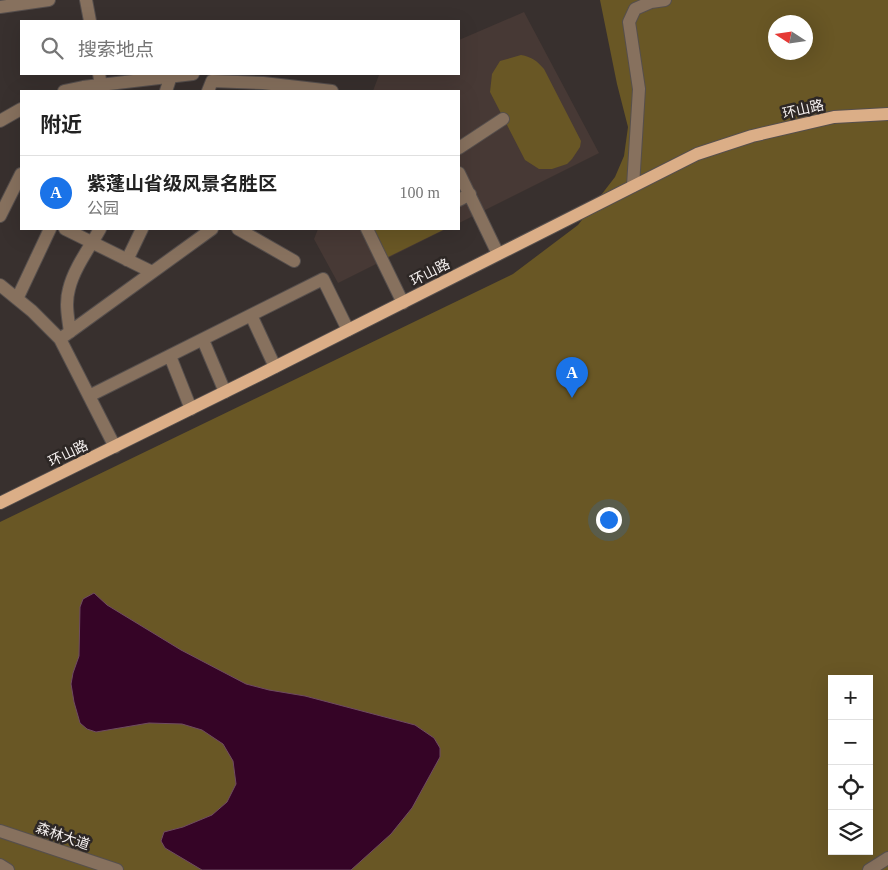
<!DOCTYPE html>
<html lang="zh">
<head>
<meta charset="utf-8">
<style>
  body { margin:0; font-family:"Times New Roman","Noto Sans SC",serif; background:#f6f6f6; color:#222 }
  .controls { position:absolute; right:15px; bottom:15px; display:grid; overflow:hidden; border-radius:0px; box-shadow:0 5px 20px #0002 }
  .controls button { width:45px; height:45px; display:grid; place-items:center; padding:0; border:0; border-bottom:1px solid #e0e0e0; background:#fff; color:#222; font:25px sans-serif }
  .compass { position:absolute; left:768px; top:15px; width:45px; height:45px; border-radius:50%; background:#fff; box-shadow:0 5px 20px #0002; rotate:282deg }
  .you { position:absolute; left:608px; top:519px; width:18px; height:18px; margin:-12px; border:4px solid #fff; border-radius:50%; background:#1a73e8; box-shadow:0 0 0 8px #1a73e833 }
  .badge { display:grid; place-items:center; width:32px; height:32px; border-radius:50%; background:#1a73e8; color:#fff; font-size:16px; font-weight:700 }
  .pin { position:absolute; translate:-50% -41px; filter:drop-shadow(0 1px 2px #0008) }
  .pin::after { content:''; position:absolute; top:26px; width:18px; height:15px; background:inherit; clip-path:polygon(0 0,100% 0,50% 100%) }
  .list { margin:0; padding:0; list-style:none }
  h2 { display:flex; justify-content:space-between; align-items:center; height:65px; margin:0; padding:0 20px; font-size:21px }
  h2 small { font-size:16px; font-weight:400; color:#767676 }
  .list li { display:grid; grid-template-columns:32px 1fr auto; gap:15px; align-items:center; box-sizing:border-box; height:75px; padding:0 20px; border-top:1px solid #e0e0e0 }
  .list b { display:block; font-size:19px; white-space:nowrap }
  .list p { margin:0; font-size:16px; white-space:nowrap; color:#767676 }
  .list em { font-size:16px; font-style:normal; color:#767676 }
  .icon { flex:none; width:28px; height:28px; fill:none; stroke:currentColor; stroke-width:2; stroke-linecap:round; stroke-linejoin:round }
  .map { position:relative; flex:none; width:888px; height:870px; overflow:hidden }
  .search { position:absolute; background:#fff; box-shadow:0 5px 20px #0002; left:20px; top:20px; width:440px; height:55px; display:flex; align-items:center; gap:12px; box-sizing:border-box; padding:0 18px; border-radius:0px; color:#767676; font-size:19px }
  .panel { position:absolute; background:#fff; box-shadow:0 5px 20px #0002; left:20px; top:90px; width:440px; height:140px; border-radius:0px }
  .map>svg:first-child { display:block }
</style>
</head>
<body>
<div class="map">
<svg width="888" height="870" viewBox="0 0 888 870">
  <rect width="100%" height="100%" fill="#38302e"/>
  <path fill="#473935" d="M524,12L599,153L459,223V91H373L379,75L382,74H459V40Z
    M318,229H446L338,283L314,239Z"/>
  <path fill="#695725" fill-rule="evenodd" d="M600,0H888V870H0V522L513,274L578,225L615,177L624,156L628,127L617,84ZM776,22H806V52H776ZM832,679H869V851H832Z
    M521,55C532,57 537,61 544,69L581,141L580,147L572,159L567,164L552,169H539L525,160L490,92L492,74L500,61Z
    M371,229H443V230L384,259Z"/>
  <path fill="#350426" stroke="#6f4b62" d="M94,593L107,605L181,650L246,684L269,690L305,696L415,725L434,738L440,748V757L412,808L391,834L351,870H202L165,848L161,841L164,832L183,827L212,815L227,802L236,784L233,761L223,744L202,730L182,724L149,723L96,732L87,729L80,723L74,702L71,684L73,673L79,656L80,607L83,599Z"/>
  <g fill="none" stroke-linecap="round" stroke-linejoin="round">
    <g stroke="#564f4d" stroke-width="14">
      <path id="minor" d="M86,0L90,21
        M0,7L49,0
        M99,74L101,85L100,91
        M64,91L83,87L193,74
        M166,91L171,76
        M208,91L212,81L263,83L332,91
        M0,121L21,109
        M459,148L503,119
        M459,173L498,254
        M633,186L639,89L629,22L635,9L651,2L665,0
        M459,200L470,194
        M0,216L21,174
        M65,229L152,272
        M238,229L294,261
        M367,229L403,303
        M127,260L142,229
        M0,285L32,311L60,339L115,447
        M17,299L50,229
        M251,315L275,367
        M70,332C68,317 65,303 69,289C74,268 90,247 100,229
        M60,339L212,229
        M203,340L225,392
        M170,356L191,409
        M89,396L323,279L348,330
        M0,831L117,870
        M0,865L8,870
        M869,870L888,858"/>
    </g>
    <g stroke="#564f4d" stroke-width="14">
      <path id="major" d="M0,503L265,372L697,154L752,136L834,117L888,114"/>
    </g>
    <use href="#minor" stroke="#87715e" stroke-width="12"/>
    <use href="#major" stroke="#dbae87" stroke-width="12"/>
  </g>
  <g text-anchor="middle" stroke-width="5" stroke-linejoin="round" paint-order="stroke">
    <g font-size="14" fill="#f5f0ef" stroke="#2d2725">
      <text transform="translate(803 109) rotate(-13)" y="5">环山路</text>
      <text transform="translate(430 272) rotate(-27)" y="5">环山路</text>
      <text transform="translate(68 453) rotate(-26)" y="5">环山路</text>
      <text transform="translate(63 836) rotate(19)" y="5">森林大道</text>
    </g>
  </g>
</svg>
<div class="controls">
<button>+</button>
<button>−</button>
<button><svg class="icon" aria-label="locate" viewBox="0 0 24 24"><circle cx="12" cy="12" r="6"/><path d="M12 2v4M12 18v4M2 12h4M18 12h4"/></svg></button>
<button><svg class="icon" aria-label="layers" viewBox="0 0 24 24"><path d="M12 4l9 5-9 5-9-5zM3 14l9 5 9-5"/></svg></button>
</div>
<svg class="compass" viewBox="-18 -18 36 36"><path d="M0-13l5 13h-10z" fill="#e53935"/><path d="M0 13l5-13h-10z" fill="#767676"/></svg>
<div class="you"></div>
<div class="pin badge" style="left:572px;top:398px">A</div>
<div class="search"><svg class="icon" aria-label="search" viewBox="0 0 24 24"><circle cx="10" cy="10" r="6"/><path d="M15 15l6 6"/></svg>搜索地点</div>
<section class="panel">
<h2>附近<small></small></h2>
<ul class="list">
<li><span class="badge">A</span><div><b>紫蓬山省级风景名胜区</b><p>公园</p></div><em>100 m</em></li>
</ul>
</section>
</div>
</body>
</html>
